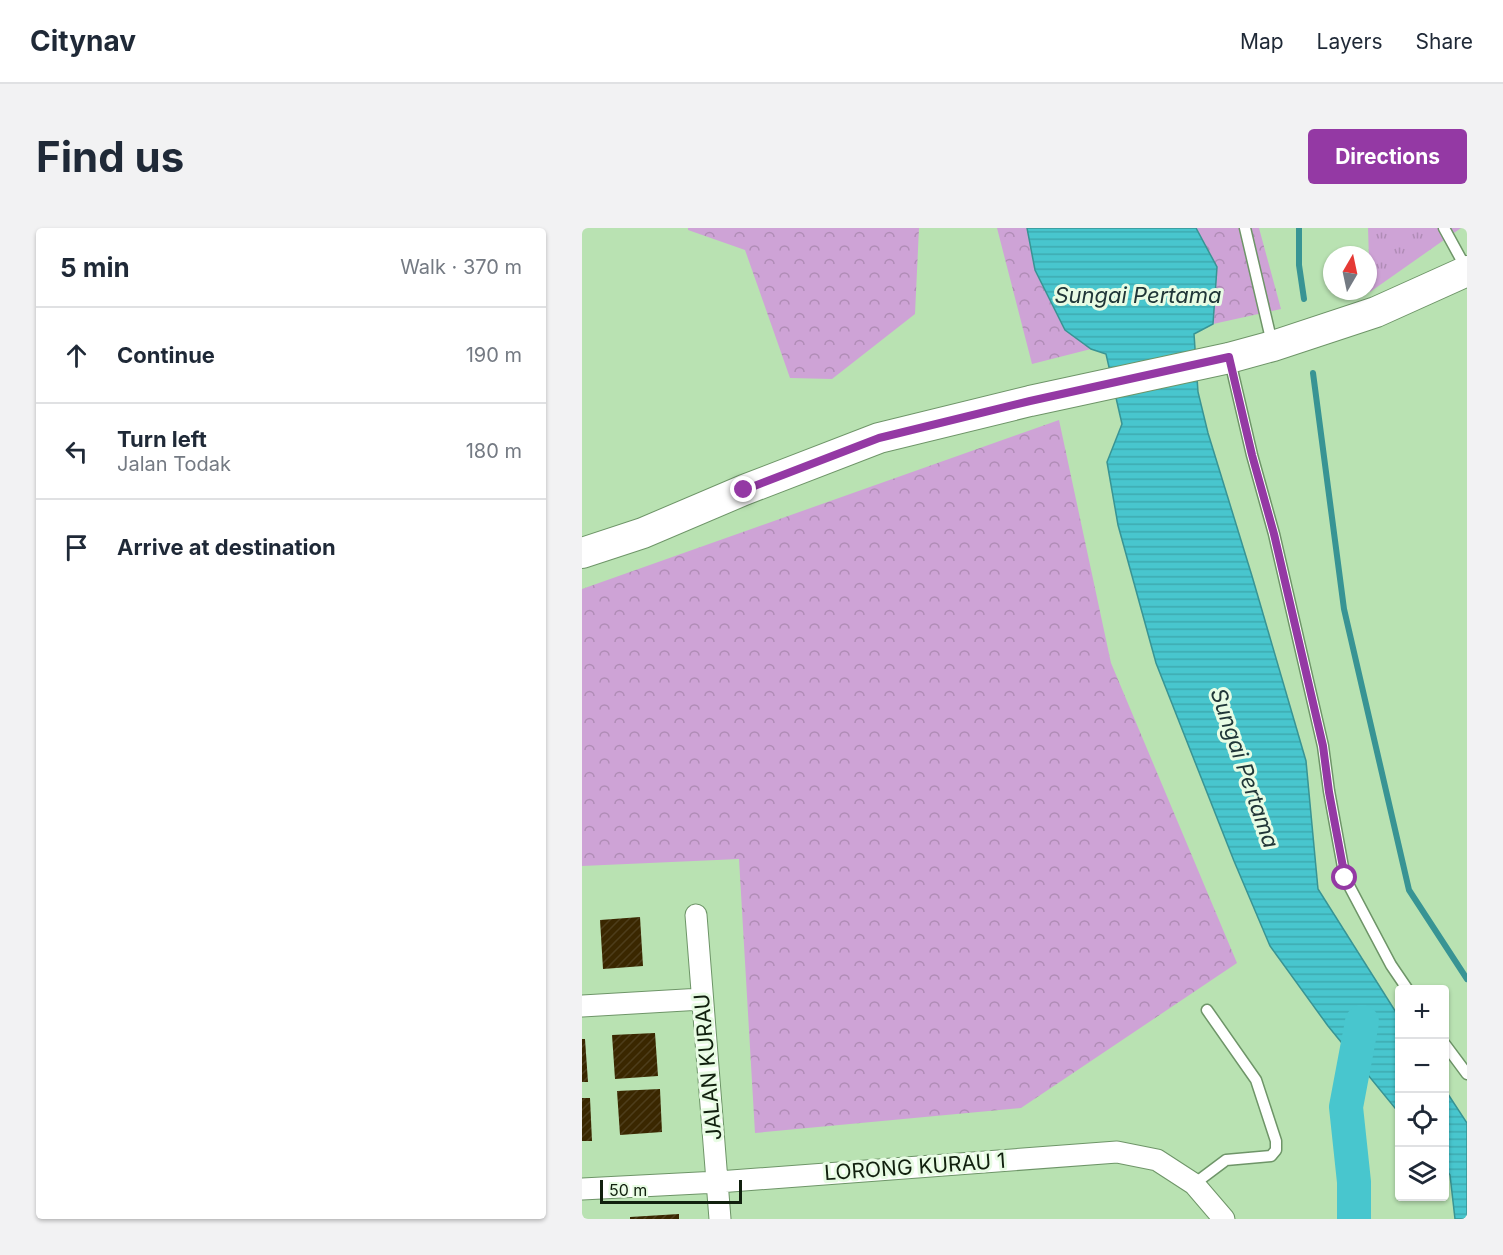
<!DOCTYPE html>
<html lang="en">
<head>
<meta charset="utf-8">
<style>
  body { margin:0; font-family:Inter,sans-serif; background:#f2f2f3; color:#1f2937 }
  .controls { position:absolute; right:18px; bottom:18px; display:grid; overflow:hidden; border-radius:6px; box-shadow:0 2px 4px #0004 }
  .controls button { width:54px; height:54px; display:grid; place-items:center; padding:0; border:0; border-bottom:2px solid #e0e1e3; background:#fff; color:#1f2937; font:30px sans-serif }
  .compass { position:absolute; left:741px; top:18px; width:54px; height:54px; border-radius:50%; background:#fff; box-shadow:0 2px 4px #0004; rotate:9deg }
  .scale { position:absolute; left:18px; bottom:15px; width:142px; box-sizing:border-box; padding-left:6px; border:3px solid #11200e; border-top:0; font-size:16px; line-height:21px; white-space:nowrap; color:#11200e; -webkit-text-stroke:4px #e8fce4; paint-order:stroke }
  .stop { position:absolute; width:18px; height:18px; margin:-14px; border:4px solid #9439a4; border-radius:50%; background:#fff }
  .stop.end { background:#9439a4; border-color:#fff; box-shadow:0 2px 6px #0008 }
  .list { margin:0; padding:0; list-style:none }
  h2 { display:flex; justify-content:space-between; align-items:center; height:78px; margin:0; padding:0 24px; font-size:26px }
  h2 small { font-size:20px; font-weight:400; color:#747a83 }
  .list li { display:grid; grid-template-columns:39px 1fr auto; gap:18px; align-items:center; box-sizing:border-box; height:96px; padding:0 24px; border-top:2px solid #e0e1e3 }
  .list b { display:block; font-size:22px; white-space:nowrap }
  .list p { margin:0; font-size:20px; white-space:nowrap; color:#747a83 }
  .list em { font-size:20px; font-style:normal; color:#747a83 }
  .icon { flex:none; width:33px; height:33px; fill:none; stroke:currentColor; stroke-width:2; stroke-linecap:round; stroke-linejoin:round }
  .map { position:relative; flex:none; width:885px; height:991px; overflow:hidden; border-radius:6px }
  header { display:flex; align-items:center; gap:36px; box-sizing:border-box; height:84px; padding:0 30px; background:#fff; border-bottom:2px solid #e0e1e3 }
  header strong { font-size:28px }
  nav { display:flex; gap:33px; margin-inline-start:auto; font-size:21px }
  .intro { display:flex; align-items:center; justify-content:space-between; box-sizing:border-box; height:144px; padding:0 36px }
  h1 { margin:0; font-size:42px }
  .button { padding:15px 27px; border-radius:6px; background:#9439a4; color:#fff; font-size:21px; font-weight:700 }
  main { display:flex; gap:36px; padding:0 36px }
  aside { flex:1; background:#fff; border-radius:6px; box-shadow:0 2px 4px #0004 }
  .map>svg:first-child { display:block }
</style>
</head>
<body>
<header>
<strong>Citynav</strong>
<nav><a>Map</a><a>Layers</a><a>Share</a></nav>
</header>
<div class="intro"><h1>Find us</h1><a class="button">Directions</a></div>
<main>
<aside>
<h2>5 min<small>Walk · 370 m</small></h2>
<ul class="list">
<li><svg class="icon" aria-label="ahead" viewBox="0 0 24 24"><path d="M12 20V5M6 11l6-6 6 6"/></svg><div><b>Continue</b></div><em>190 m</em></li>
<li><svg class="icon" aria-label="left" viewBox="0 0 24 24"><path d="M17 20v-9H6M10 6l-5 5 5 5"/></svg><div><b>Turn left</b><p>Jalan Todak</p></div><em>180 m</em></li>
<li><svg class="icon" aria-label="arrive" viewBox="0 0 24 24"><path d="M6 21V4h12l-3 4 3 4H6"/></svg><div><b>Arrive at destination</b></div></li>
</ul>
</aside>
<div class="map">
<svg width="885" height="991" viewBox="0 0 885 991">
  <defs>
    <pattern id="grass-tufts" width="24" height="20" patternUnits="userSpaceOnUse" patternTransform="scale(1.5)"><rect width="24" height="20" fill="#cea3d6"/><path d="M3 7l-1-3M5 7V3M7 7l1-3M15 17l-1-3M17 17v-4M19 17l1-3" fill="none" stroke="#b08cb6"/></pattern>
    <pattern id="forest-crowns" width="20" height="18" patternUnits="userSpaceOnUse" patternTransform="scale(1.5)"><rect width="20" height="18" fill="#cea3d6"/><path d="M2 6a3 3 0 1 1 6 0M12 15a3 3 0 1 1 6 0" fill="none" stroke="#b08cb6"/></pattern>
    <pattern id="water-rules" width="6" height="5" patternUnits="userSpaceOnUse" patternTransform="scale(1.5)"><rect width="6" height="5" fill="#48c6ce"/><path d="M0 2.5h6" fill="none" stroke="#3eaab0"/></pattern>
    <pattern id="building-hatch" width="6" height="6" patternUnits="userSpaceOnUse" patternTransform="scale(1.5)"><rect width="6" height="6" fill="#3a2700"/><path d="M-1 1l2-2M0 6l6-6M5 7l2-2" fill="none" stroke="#4d3d1b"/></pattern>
  </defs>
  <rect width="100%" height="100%" fill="#b9e2b2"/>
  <path fill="url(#grass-tufts)" d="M786,0H879L788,64Z"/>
  <path fill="url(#forest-crowns)" d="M106,0H337L333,86L250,151L208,150L163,22L106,2Z
    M415,0H445L453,42L483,102L509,121L450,136Z
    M614,0H677L699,81L631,96L635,39Z
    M477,192L529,435L655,735L439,880L173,905L157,631L0,638V361Z"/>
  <path fill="url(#water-rules)" stroke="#389494" stroke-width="1.5" d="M445,0H614L635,39L631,96L612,106L616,164L626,205L670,348L724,533L736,661L817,789V885L746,798L688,718L652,633L574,435L536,297L525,234L540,196L524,126L509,121L483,102L453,42Z
    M862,860L885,895V991H873L868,947L863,940Z"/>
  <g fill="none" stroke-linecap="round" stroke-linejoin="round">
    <path stroke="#389494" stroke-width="6" d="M717,0V37L722,71
      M731,145L762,381L827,662L885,751"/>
    <path stroke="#48c6ce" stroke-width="34" d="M772,991V954L764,879L780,794"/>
  </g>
  <path fill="url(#building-hatch)" d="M58,689L61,738L21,741L18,692Z
    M73,805L76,848L33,851L30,807Z
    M0,811H3L6,854H0Z
    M78,861L80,904L38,907L35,863Z
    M0,870H8L10,913H0Z
    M97,986V991H48V989Z"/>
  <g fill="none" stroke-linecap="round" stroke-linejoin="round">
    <g stroke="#6e9568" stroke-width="13">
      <path id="service" d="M663,0L690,115
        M862,0L885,42
        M648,133L670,227L692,306L741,518L747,563L763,650L809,737L826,762
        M862,815L885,846
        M612,956L644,932L689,928L694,922V913L674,852L625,782"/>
    </g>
    <g stroke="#6e9568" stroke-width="23">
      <path id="minor" d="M114,687L138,991
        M0,778L120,771
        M0,961L136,954L535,924L575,932L612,956L642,991"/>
    </g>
    <g stroke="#6e9568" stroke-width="32">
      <path id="secondary" d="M0,325L61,305L162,262L297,210L448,173L647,130L691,118L794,84L885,43"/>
    </g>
    <use href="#service" stroke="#fff" stroke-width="10"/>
    <use href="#minor" stroke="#fff" stroke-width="21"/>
    <use href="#secondary" stroke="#fff" stroke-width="30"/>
  </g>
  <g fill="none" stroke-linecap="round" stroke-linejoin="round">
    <path stroke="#9439a4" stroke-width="8" d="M162,262L297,210L448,173L647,129L670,227L692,306L741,518L747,564L763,650"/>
  </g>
  <g text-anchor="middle" stroke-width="6" stroke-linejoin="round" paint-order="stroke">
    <g font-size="21" fill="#11200e" stroke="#e8fce4">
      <text transform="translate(126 839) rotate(-95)" y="7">JALAN KURAU</text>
      <text transform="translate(333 939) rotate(-4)" y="7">LORONG KURAU 1</text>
    </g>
    <g font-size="22" font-style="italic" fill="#203638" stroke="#e8fce4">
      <text x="556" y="75">Sungai Pertama</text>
      <text transform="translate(663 540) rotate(71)" y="8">Sungai Pertama</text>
    </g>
  </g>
</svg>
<div class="controls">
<button>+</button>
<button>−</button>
<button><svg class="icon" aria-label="locate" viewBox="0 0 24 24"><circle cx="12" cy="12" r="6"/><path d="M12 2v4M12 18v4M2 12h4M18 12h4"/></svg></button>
<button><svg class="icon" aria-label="layers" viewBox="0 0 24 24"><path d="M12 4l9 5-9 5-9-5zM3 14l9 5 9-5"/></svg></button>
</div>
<svg class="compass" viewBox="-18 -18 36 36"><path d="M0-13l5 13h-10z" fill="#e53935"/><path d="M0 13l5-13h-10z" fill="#747a83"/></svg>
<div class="scale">50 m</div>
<div class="stop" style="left:763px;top:650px"></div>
<div class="stop end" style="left:162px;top:262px"></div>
</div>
</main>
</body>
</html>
